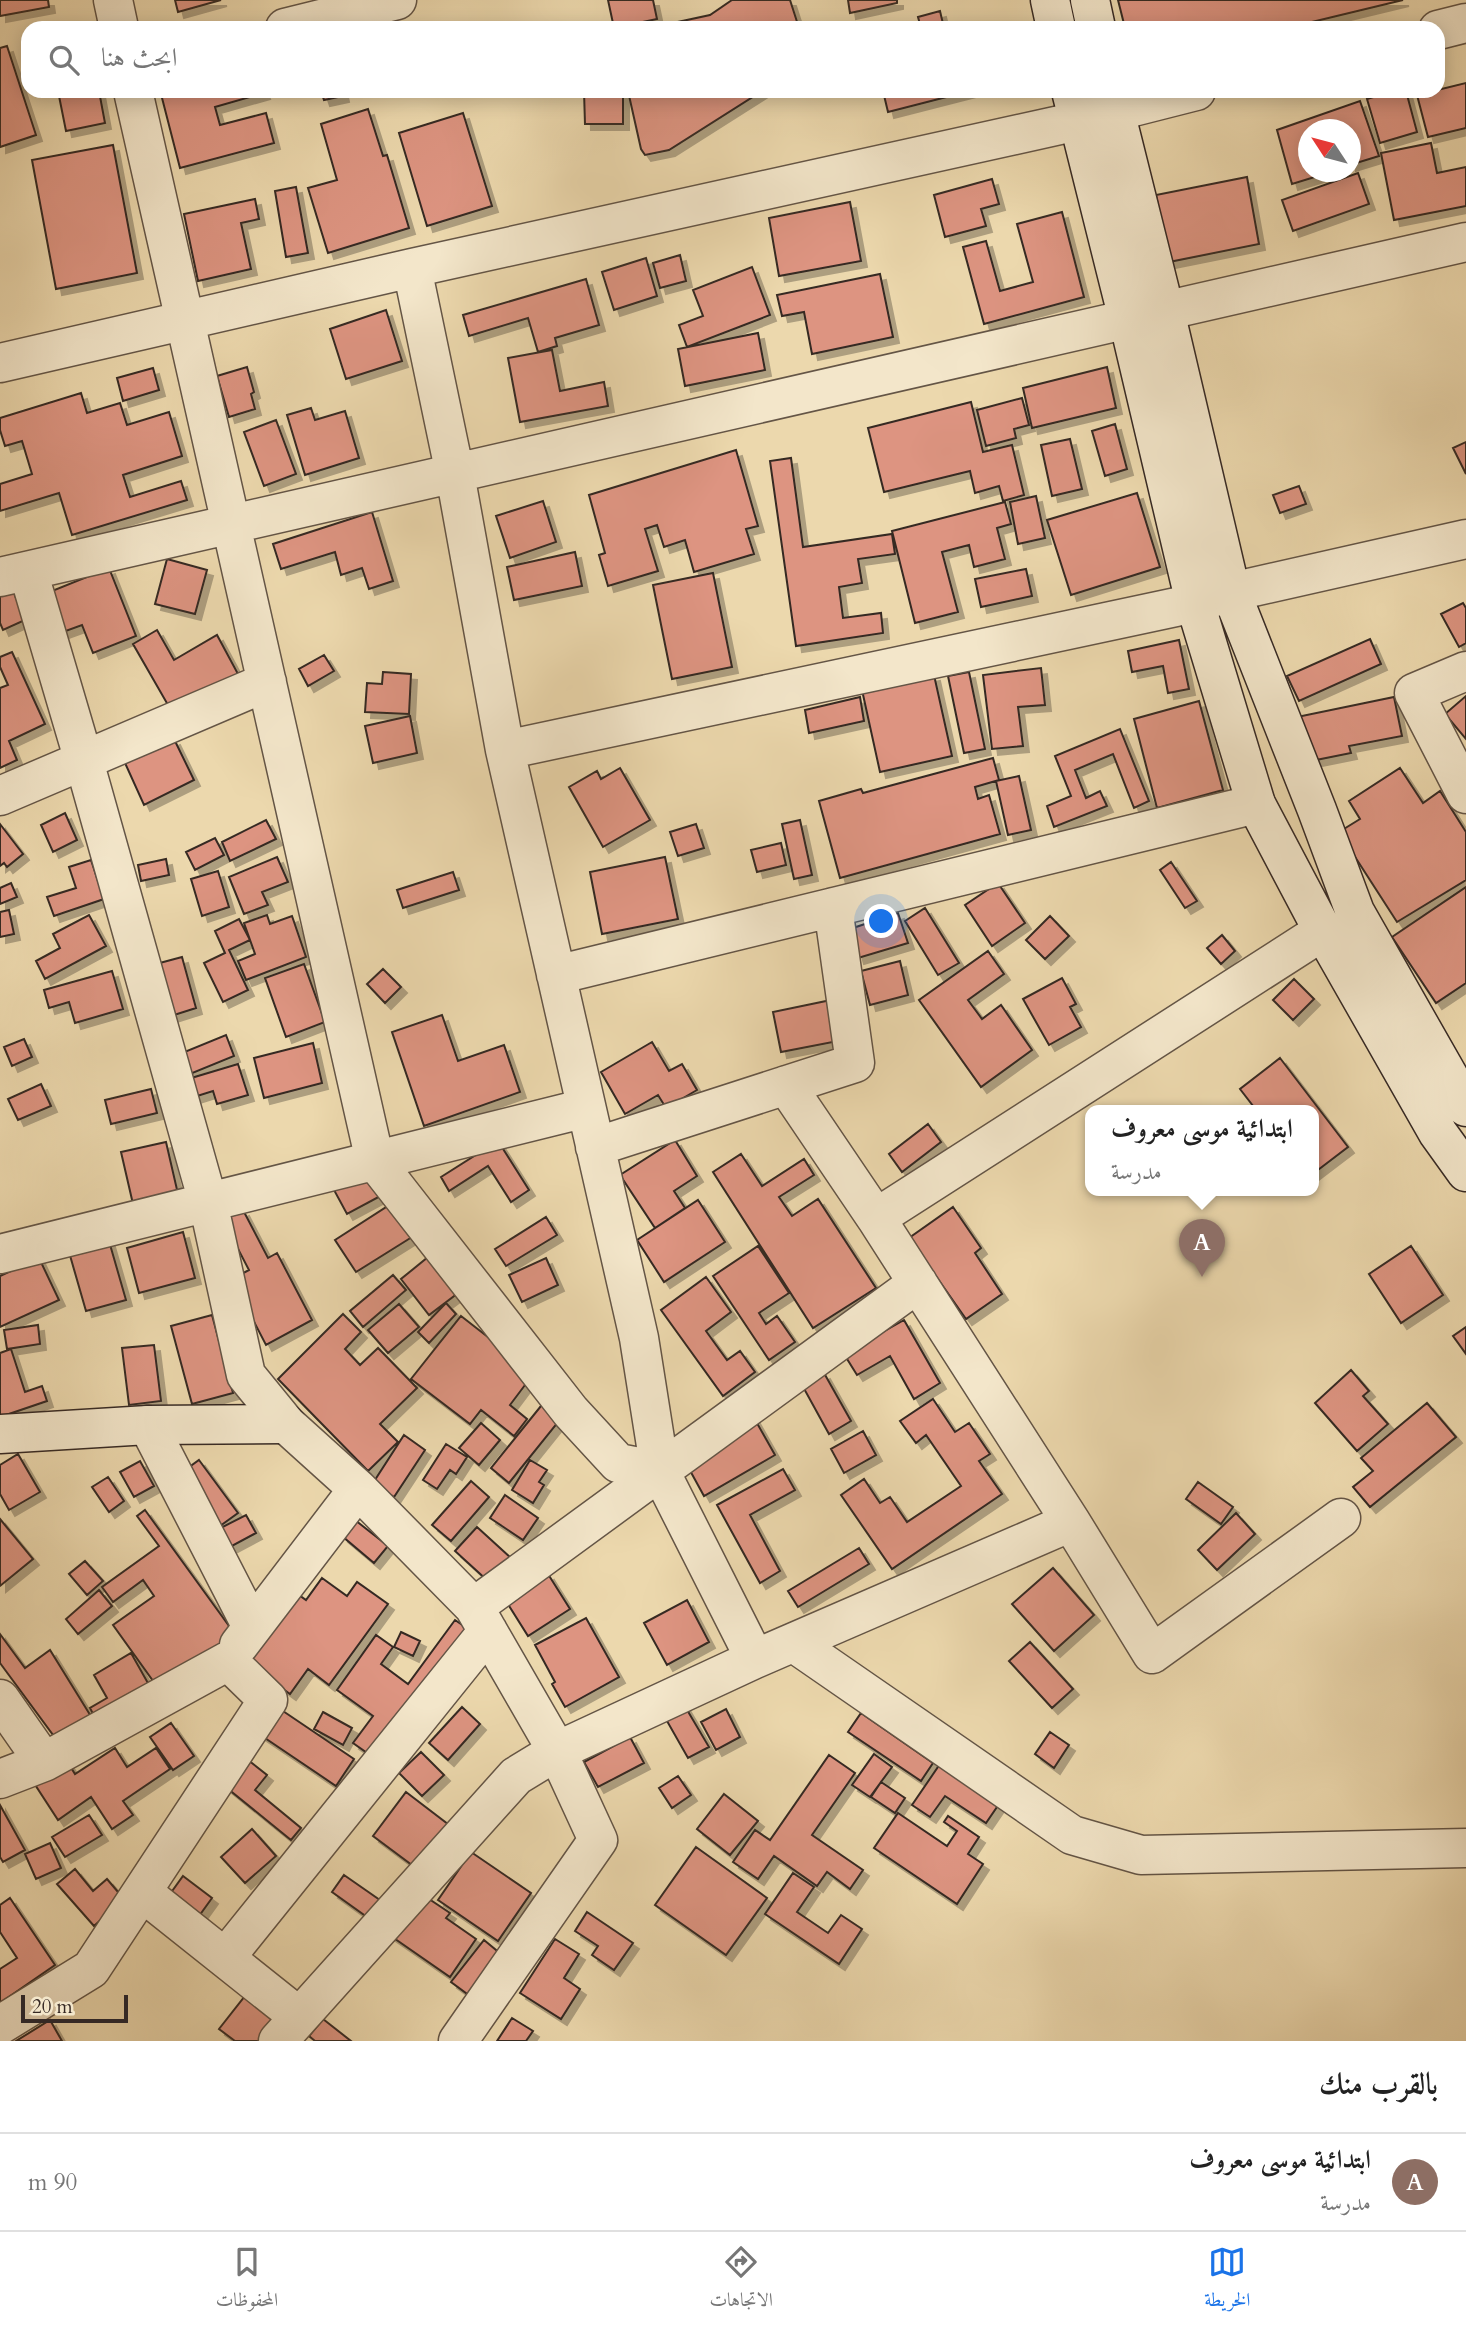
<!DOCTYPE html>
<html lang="ar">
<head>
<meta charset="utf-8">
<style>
  body { margin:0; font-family:Cardo,Amiri,serif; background:#f6f6f6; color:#222; direction:rtl }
  .compass { position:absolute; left:1298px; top:119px; width:63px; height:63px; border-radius:50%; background:#fff; box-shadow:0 4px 18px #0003; rotate:306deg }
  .scale { position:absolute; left:21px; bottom:18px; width:107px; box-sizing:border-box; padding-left:7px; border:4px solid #362924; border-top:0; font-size:19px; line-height:24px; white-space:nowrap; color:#362924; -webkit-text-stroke:5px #f3e6ca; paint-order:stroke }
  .you { position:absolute; left:882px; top:922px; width:24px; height:24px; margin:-18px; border:5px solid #fff; border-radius:50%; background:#1a73e8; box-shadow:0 0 0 10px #1a73e833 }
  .badge { display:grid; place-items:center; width:46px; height:46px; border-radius:50%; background:#1a73e8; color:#fff; font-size:23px; font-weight:700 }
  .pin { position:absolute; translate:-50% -58px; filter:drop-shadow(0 2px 4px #0008) }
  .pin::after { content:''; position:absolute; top:37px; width:24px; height:21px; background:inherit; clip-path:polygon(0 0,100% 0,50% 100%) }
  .popup { position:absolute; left:1085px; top:1105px; width:234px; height:91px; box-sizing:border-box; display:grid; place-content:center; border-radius:14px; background:#fff; filter:drop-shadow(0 2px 5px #0005); font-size:23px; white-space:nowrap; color:#767676 }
  .popup b { font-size:26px; color:#222 }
  .popup::after { content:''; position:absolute; left:50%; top:100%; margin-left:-14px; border:14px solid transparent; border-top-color:#fff }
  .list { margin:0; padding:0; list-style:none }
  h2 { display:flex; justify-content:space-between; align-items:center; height:91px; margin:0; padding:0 28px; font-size:30px }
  h2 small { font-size:23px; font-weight:400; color:#767676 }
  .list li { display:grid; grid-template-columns:46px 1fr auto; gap:21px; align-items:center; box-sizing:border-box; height:98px; padding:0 28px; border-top:2px solid #e0e0e0 }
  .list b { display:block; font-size:26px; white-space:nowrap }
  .list p { margin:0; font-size:23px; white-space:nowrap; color:#767676 }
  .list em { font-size:23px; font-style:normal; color:#767676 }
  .icon { flex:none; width:38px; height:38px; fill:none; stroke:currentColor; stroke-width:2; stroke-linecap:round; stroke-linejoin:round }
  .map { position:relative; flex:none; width:1466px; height:2041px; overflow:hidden; direction:ltr }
  .search { position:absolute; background:#fff; box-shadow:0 4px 18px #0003; left:21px; right:21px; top:21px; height:77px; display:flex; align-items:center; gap:18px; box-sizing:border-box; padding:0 24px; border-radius:21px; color:#767676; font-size:26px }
  .sheet { height:189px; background:#fff }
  nav { display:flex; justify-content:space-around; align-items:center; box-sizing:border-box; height:98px; border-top:2px solid #e0e0e0; background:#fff; font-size:19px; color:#767676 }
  nav a { display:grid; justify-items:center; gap:4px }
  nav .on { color:#1a73e8 }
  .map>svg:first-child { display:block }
</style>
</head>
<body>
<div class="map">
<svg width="1466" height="2041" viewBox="0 0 1466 2041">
  <defs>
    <filter id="shadow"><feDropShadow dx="6" dy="6" stdDeviation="0" flood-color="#0004"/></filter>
  </defs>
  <rect width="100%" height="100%" fill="#ecd8ad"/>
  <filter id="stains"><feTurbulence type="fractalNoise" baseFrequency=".00286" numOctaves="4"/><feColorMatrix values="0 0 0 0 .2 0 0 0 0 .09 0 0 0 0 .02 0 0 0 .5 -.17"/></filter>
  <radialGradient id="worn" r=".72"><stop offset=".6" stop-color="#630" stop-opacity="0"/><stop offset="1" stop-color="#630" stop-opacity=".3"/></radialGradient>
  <path fill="#dd9481" stroke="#362924" stroke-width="2" filter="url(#shadow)" d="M0,0H48L49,7L0,16Z
    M175,0H221L178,12Z
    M608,0H653L657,19L614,28Z
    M732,0H790L799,28H665L673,23L710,15Z
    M848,0H897V3L850,13Z
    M1118,0H1403L1287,28H1125Z
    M940,11L944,28H921L918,17Z
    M7,46L36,135L0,147V48Z
    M1466,83V128L1428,137L1417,95Z
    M58,91H99L105,123L66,131Z
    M173,91H263L264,93L215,107L220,125L266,113L274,143L180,168L161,94Z
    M321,91H342L343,96L324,100Z
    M584,91H623V124H585Z
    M628,91H762L669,150L645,155L641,149Z
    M883,91H970L888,112Z
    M1393,91H1406L1417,132L1380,143L1367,99Z
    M1360,101L1379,156L1350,165V130H1308V172H1331L1292,184L1277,130Z
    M368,109L383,156L387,155L409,228L328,253L308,188L337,180L321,124Z
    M463,113L492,206L427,226L399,133Z
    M1431,143L1437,173L1466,167V206L1394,220L1381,153Z
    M113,145L137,273L56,289L32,160Z
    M1358,173L1369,204L1293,231L1282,200Z
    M1247,177L1259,244L1169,262L1156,195Z
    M992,179L999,204L981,209L986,226L945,237L934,195Z
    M296,187L308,253L286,257L275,191Z
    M255,199L259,219L241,223L251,269L198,281L184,214Z
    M850,202L861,261L779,276L769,218Z
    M1062,212L1084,297L984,324L963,247L986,241L1000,291L1033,282L1017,224Z
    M680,255L686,281L660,288L653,263Z
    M646,258L657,296L614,310L602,272Z
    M752,267L770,315L687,347L679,325L703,316L693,290Z
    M880,274L893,337L812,354L804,312L782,316L777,295Z
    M586,279L599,325L555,338L557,346L538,352L528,318L469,336L463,315Z
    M386,310L402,361L346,379L330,329Z
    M758,333L765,370L685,386L678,349Z
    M552,350L560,391L604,382L608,406L520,422L508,358Z
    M247,367L254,392L251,394L255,409L229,417L217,376Z
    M1107,367L1116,408L1032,428L1023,388Z
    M153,368L159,390L123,401L117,378Z
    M81,393L87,413L120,403L127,425L169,412L182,456L123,475L130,497L181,481L187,500L72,535L59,493L0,511V484L32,474L22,441L5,446L0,430V418Z
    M1022,398L1029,425L1014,429L1016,438L986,446L977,410Z
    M971,402L983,452L1012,445L1024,495L1003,501L999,486L975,493L970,471L884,492L868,428Z
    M311,408L315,420L345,411L359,458L305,475L287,415Z
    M276,420L296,474L264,486L244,432Z
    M1115,424L1127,469L1105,476L1092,431Z
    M1070,439L1082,489L1052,496L1041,445Z
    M1466,442V474L1453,448Z
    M736,450L758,526L746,529L754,554L694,572L685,540L664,547L657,525L645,529L658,571L608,586L599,555L605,553L589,495Z
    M791,458L803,547L892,534L895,554L858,559L862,583L839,587L843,618L881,613L883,633L796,646L770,461Z
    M1299,486L1306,504L1280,513L1273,495Z
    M1137,493L1160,567L1071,595L1047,520Z
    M1036,496L1045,538L1018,544L1010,502Z
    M543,501L556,542L510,558L496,516Z
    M1005,502L1011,524L997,528L1005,559L974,567L969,545L942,552L958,612L915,623L892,531Z
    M372,512L393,581L369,589L362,568L341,575L335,552L281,569L273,544Z
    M575,552L582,586L514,600L507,567Z
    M167,559L207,570L195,614L155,604Z
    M109,568L136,636L93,653L82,625L63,632L47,593Z
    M1026,569L1032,596L981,607L975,579Z
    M713,573L732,667L672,679L653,585Z
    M12,588L25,620L3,630L0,623V593Z
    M1463,603L1466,608V643L1459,647L1441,614Z
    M157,630L174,660L217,635L238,674L172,712L133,644Z
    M1370,639L1381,664L1299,701L1287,676Z
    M1179,640L1189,689L1168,693L1163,666L1132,672L1128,651Z
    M12,652L45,724L9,741L17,760L0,768V688L8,685L0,667V657Z
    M324,655L334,671L308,686L299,669Z
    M1041,668L1045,705L1018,707L1023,746L992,749L983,675Z
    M383,672L411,674L409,714L365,712L367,683L382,684Z
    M969,672L985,749L964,753L948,676Z
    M934,675L952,756L880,772L862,690Z
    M1466,696V739L1445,714Z
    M860,697L864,721L809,733L805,710Z
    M1394,697L1402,736L1349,746L1351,753L1306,762L1297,717Z
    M1199,701L1223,790L1157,808L1134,719Z
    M410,716L417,753L373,763L365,726Z
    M1120,729L1149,801L1134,808L1113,754L1075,770L1086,798L1100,791L1107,806L1054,827L1047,806L1071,796L1055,756Z
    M174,739L194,780L144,805L125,763Z
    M993,758L999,780L975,787L978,799L989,795L1000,834L840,878L819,801L861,789L863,793Z
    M620,768L650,820L603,847L569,787L597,771L601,779Z
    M1400,768L1423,803L1440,791L1466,832V880L1397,922L1339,832L1360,819L1349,801Z
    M1019,776L1031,830L1008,835L996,781Z
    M65,813L77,840L53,852L41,825Z
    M266,820L276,839L230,861L222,842Z
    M800,820L812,875L794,879L782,824Z
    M0,824L23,854L7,867L4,863L0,866Z
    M696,824L704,848L678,856L670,832Z
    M215,838L224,855L195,870L186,852Z
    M781,843L786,865L757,872L751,850Z
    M277,857L288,882L262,892L268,905L244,914L229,877Z
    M665,857L678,919L602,934L590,872Z
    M166,859L169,875L141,881L138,865Z
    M91,860L104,899L54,916L47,897L76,888L69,867Z
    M1171,862L1197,901L1185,908L1160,870Z
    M218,871L229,907L202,916L191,879Z
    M453,872L459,890L403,908L397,890Z
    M11,883L17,897L0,904V888Z
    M998,883L1025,923L992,946L965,905Z
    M1466,887V983L1436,1003L1392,937Z
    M925,908L959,963L938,975L905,921Z
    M9,910L14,934L0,937V912Z
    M898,913L908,943L858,958L850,929Z
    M89,915L106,946L45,979L36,961L60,948L53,934Z
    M267,915L270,924L292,916L306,957L246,980L238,961L255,954L244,923Z
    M1050,916L1069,936L1045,959L1026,940Z
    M239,919L250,940L229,950L248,990L223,1002L204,963L225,953L215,931Z
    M1222,935L1235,951L1221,964L1207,948Z
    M988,951L1004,974L968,1000L982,1019L1001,1005L1032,1050L981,1087L919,1000Z
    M182,957L196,1008L171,1016L156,964Z
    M900,961L908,995L870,1005L861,971Z
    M304,964L325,1022L286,1037L265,978Z
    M383,969L401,987L385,1003L367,984Z
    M112,971L123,1009L75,1023L69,1002L49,1008L44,990Z
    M1062,978L1076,1004L1070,1007L1081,1027L1049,1045L1023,999Z
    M1294,979L1314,999L1293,1020L1273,1000Z
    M831,1000L838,1041L781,1052L773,1012Z
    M442,1015L458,1061L504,1045L520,1092L424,1126L392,1032Z
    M226,1035L234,1056L190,1074L182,1053Z
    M24,1039L32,1057L12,1066L4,1047Z
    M652,1042L669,1071L682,1064L697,1090L666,1108L658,1095L625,1114L601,1072Z
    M313,1043L322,1083L264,1098L254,1058Z
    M1280,1058L1348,1147L1314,1173V1111H1257L1240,1089Z
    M238,1064L248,1095L217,1104L213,1091L194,1097L188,1079Z
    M41,1084L51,1106L18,1120L8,1099Z
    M151,1089L157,1113L111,1124L105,1100Z
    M928,1124L941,1142L902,1172L889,1154Z
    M675,1140L697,1176L674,1191L685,1208L655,1228L620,1175Z
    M498,1141L529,1190L511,1202L488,1166L449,1191L441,1177Z
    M166,1142L178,1194L133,1204L121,1152Z
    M741,1154L762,1186L804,1159L814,1175L779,1197L792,1216L818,1199L876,1288L813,1328L713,1172Z
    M373,1168L386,1193L347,1214L334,1190Z
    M698,1200L725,1242L664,1282L637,1240Z
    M391,1204L412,1237L356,1272L335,1240Z
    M953,1207L981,1248L975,1253L1002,1294L966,1319L909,1238Z
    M243,1210L268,1258L277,1253L312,1320L266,1345L232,1279L249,1270L223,1220Z
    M546,1217L557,1235L506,1266L495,1249Z
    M183,1232L195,1278L139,1293L127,1248Z
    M109,1241L126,1300L86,1311L69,1252Z
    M758,1246L789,1293L759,1313L766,1324L777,1316L795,1342L769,1360L713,1276Z
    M1411,1246L1443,1295L1401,1323L1369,1274Z
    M433,1253L462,1290L429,1315L401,1279Z
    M39,1258L59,1300L0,1327V1276Z
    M546,1258L558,1285L522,1302L509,1275Z
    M393,1275L406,1290L363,1327L350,1311Z
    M706,1277L731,1312L706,1331L727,1360L740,1351L755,1372L723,1396L661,1310Z
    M446,1303L456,1314L429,1343L418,1332Z
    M399,1304L419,1327L388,1353L368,1330Z
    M343,1314L361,1332L345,1349L360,1365L378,1348L417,1388L380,1424L398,1442L368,1471L278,1379Z
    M212,1315L233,1393L192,1404L171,1326Z
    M461,1316L534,1373L510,1405L527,1419L514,1436L481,1410L470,1424L411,1379Z
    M904,1320L940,1383L914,1399L890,1356L857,1375L844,1354Z
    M38,1325L40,1344L7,1349L4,1330Z
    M1466,1327V1354L1453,1336Z
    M154,1345L161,1401L129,1405L122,1348Z
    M11,1349L25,1392L42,1386L47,1401L0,1417V1353Z
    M1351,1370L1369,1391L1363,1396L1388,1424L1357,1451L1315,1403Z
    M824,1373L851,1421L829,1434L802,1385Z
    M933,1399L955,1432L969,1423L990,1454L979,1461L1002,1494L892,1569L841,1495L864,1479L880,1503L890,1497L907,1522L961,1486L926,1435L916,1443L900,1421Z
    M545,1401L563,1416L509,1483L491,1468Z
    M1427,1403L1456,1437L1370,1507L1353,1487L1373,1471L1361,1458Z
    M753,1416L775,1455L704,1496L682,1456Z
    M481,1423L500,1440L479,1465L459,1448Z
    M863,1431L876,1455L844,1473L831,1449Z
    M404,1435L425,1450L394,1497L373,1483Z
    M446,1444L467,1457L456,1474L450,1470L437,1489L423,1480Z
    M18,1454L40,1492L9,1510L0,1494V1465Z
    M199,1460L238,1513L220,1526L181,1473Z
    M530,1460L547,1470L539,1482L544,1485L533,1503L512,1490Z
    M140,1461L154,1486L134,1497L120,1472Z
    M783,1469L795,1490L750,1515L780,1571L760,1583L717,1505Z
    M108,1477L124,1501L109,1512L92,1487Z
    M471,1481L489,1497L451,1541L432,1525Z
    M1198,1482L1233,1507L1221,1524L1186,1499Z
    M505,1495L538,1518L523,1540L490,1518Z
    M145,1510L237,1637L161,1692L113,1625L154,1596L143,1580L113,1602L102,1587L159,1546L137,1516Z
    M1236,1513L1255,1534L1217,1570L1198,1550Z
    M246,1515L256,1533L217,1554L207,1535Z
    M0,1519L33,1559L0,1586Z
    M355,1520L388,1546L374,1563L342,1536Z
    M477,1527L511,1558L489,1582L455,1551Z
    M859,1548L869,1564L798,1607L788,1591Z
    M85,1561L103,1581L87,1595L69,1574Z
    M1053,1568L1094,1615L1054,1651L1012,1604Z
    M548,1574L570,1609L528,1636L506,1601Z
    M322,1578L347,1596L357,1582L388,1604L329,1685L308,1669L290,1694L242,1659L292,1590L306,1600Z
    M99,1590L112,1606L78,1634L66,1619Z
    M687,1600L709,1642L667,1665L644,1623Z
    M586,1618L619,1677L565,1707L552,1684L555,1682L535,1645Z
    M455,1620L474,1633L380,1762L353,1743L373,1716L337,1690L376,1635L393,1647L381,1664L408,1684Z
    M401,1632L420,1641L413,1656L394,1647Z
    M0,1634L25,1668L50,1650L92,1718L59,1743L0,1663Z
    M1030,1642L1073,1689L1052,1708L1009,1661Z
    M131,1653L153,1692L95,1718L90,1708L107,1698L94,1675Z
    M683,1703L709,1747L688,1758L663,1714Z
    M277,1707L354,1759L336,1786L259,1734Z
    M462,1707L480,1724L448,1760L429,1743Z
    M726,1709L740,1737L716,1750L701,1722Z
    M323,1712L352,1728L343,1745L314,1729Z
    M861,1713L933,1763L921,1781L848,1732Z
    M171,1723L194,1756L173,1770L150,1737Z
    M1050,1732L1069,1745L1054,1768L1035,1754Z
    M630,1737L644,1763L598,1787L584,1762Z
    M115,1748L127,1767L156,1748L170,1769L123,1801L133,1815L112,1829L91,1797L58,1820L32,1780L65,1758L75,1774Z
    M421,1752L444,1775L422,1796L399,1773Z
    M874,1754L892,1767L870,1797L852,1785Z
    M829,1755L855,1773L812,1835L863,1870L850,1889L827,1872L817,1886L774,1856L758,1879L733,1862L755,1830L770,1840Z
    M243,1756L267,1775L255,1790L301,1828L291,1840L222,1784Z
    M940,1764L999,1804L986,1823L945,1796L930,1817L912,1805Z
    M678,1776L691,1795L672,1808L659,1788Z
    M881,1782L905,1798L895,1813L871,1797Z
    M406,1792L453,1828L420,1871L373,1836Z
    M724,1794L758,1821L730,1855L697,1829Z
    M0,1805L25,1850L3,1862L0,1857Z
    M898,1813L947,1846L957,1831L944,1822L948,1816L979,1837L968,1854L983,1864L957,1904L874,1848Z
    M89,1815L102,1835L65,1857L52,1837Z
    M252,1829L276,1856L245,1883L221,1857Z
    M50,1843L61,1868L36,1879L25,1854Z
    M696,1847L767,1898L726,1955L655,1905Z
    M471,1852L531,1893L498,1941L438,1900Z
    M75,1869L93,1891L107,1879L124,1899L94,1926L57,1884Z
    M793,1873L814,1887L797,1912L828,1933L841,1915L862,1929L839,1964L765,1914Z
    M344,1875L387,1905L374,1922L332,1892Z
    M183,1876L212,1898L199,1916L170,1894Z
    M417,1891L450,1913L446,1918L476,1939L450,1977L388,1934Z
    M10,1898L55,1965L0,2003V1969L17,1958L0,1932V1905Z
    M587,1912L633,1943L614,1970L592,1955L598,1946L575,1931Z
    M555,1939L579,1954L564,1978L580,1989L561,2019L520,1993Z
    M484,1940L502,1955L470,1996L451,1982Z
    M245,1996L280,2024L267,2041H235L219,2029Z
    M512,2018L533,2031L526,2041H497Z
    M323,2019L351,2041H315L309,2036Z
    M50,2020L62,2041H16Z"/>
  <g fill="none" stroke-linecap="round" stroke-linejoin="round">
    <g stroke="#645546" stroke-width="41">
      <path id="street" d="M113,0L119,28
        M285,28L397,0
        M1438,30L1466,23
        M133,91L375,1161L571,1412L618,1463L660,1471L474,1607
        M412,268L455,474L505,750L639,1338L660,1471L755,1659L1071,1522
        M0,363L412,268L1078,121L1196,91
        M28,571L84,761L208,1202L246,1375L286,1424L358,1489L474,1607L557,1751L598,1840L458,2041
        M0,577L1466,242
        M1466,671L1414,693L1466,794
        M505,750L1195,603L1231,592L1466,539
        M0,796L267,682
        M1323,931L876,1218L1071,1522L1152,1654L1341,1518
        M556,975L1256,804
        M786,1085L876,1218
        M595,1147L855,1063L833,907
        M0,1254L586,1108
        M148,1425L252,1627
        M660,1471L918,1283
        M794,1643L1072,1835L1141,1855L1466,1848
        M239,1645L358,1489
        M0,1699L44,1762
        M0,1779L44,1762L228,1661L268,1700L91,1969L0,2025
        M142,1892L298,2016
        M225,1958L488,1631
        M278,2041L516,1776L557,1751L755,1659"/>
    </g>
    <g stroke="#362924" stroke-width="41">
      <path id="secondary" d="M1050,0L1056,28
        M1090,0L1096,28
        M1071,91L1128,319L1195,603L1256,804L1323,931L1438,1133L1466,1172
        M1110,91L1165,311L1231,592L1317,810L1355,912L1466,1107
        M0,1434L148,1425L286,1424"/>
    </g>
    <use href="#street" stroke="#f3e6ca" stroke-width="38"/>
    <use href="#secondary" stroke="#f3e6ca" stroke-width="38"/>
  </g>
  <rect width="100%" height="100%" filter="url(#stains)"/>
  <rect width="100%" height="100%" fill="url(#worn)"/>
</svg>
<svg class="compass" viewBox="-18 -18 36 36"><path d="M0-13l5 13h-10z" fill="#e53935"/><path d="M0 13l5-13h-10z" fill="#767676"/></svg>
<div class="scale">20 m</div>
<div class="you"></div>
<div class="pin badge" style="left:1202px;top:1277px;background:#8d6e63">A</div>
<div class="popup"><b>ابتدائية موسى معروف</b>مدرسة</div>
<div class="search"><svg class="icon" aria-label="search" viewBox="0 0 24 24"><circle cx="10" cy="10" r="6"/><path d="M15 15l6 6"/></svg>ابحث هنا</div>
</div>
<section class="sheet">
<h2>بالقرب منك<small></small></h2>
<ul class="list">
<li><span class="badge" style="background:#8d6e63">A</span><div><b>ابتدائية موسى معروف</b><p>مدرسة</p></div><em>90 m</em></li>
</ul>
</section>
<nav>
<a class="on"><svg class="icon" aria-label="map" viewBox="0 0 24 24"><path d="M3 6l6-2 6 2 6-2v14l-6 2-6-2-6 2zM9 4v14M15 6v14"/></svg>الخريطة</a>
<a><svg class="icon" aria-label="directions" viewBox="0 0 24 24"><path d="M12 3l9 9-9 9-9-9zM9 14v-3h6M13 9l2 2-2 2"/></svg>الاتجاهات</a>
<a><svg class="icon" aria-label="saved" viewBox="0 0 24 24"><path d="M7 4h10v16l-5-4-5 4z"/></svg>المحفوظات</a>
</nav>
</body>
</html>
